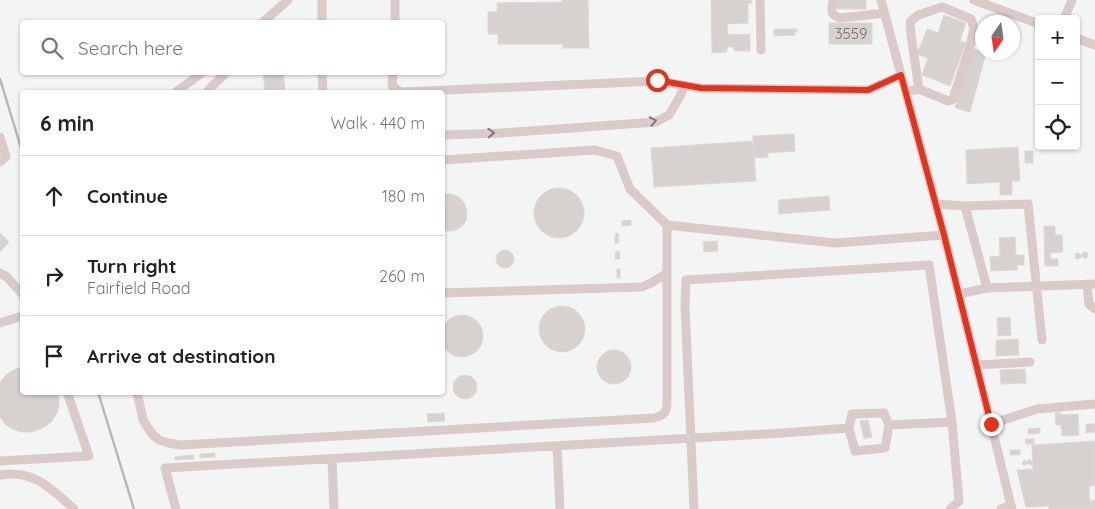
<!DOCTYPE html>
<html lang="en">
<head>
<meta charset="utf-8">
<style>
  body { margin:0; font-family:Quicksand,sans-serif; background:#f2f2f2; color:#222 }
  .controls { position:absolute; right:15px; top:15px; display:grid; overflow:hidden; border-radius:5px; box-shadow:0 1px 4px #0004 }
  .controls button { width:45px; height:45px; display:grid; place-items:center; padding:0; border:0; border-bottom:1px solid #e0e0e0; background:#fff; color:#222; font:25px sans-serif }
  .compass { position:absolute; left:975px; top:15px; width:45px; height:45px; border-radius:50%; background:#fff; box-shadow:0 1px 4px #0004; rotate:193deg }
  .stop { position:absolute; width:15px; height:15px; margin:-11px; border:4px solid #e6311b; border-radius:50%; background:#fff }
  .stop.end { background:#e6311b; border-color:#fff; box-shadow:0 1px 5px #0008 }
  .list { margin:0; padding:0; list-style:none }
  h2 { display:flex; justify-content:space-between; align-items:center; height:65px; margin:0; padding:0 20px; font-size:21px }
  h2 small { font-size:16px; font-weight:400; color:#767676 }
  .list li { display:grid; grid-template-columns:32px 1fr auto; gap:15px; align-items:center; box-sizing:border-box; height:80px; padding:0 20px; border-top:1px solid #e0e0e0 }
  .list b { display:block; font-size:19px; white-space:nowrap }
  .list p { margin:0; font-size:16px; white-space:nowrap; color:#767676 }
  .list em { font-size:16px; font-style:normal; color:#767676 }
  .icon { flex:none; width:28px; height:28px; fill:none; stroke:currentColor; stroke-width:2; stroke-linecap:round; stroke-linejoin:round }
  .map { position:relative; flex:none; width:1095px; height:509px; overflow:hidden }
  .search { position:absolute; background:#fff; box-shadow:0 1px 4px #0004; left:20px; top:20px; width:425px; height:55px; display:flex; align-items:center; gap:12px; box-sizing:border-box; padding:0 18px; border-radius:5px; color:#767676; font-size:19px }
  .panel { position:absolute; background:#fff; box-shadow:0 1px 4px #0004; left:20px; top:90px; width:425px; height:305px; border-radius:5px }
  .map>svg:first-child { display:block }
</style>
</head>
<body>
<div class="map">
<svg width="1095" height="509" viewBox="0 0 1095 509">
  <rect width="100%" height="100%" fill="#f3f5f4"/>
  <path fill="#d7d1cf" stroke="#ded9d7" d="M562,0H588L589,48H563V44H498V34H488V12H497V3L562,2Z
    M711,0H752V3H748V23L727,24L728,35L750,34V51H734V47H727V52L712,53Z
    M837,0H866V9H837Z
    M944,15L966,23L960,41L966,43L950,86L922,75L928,58L917,54L927,29L938,33Z
    M829,23H872V44H829Z
    M774,29H797V32H795V35L774,36Z
    M971,48L986,53L970,112L955,108Z
    M263,72H283L285,89L265,91Z
    M794,134L795,151L768,153V157L754,158L753,136Z
    M753,141L756,181L654,187L651,148Z
    M1018,147L1020,181H1012V195H1000V182L967,184L966,150Z
    M1025,151H1033V163H1025Z
    M534 213a25 25 0 1 1 50 0a25 25 0 1 1-50 0Z
    M442,194H449L455,195L460,198L464,203L466,208L467,214L466,220L463,225L458,229L452,231H442Z
    M829,196L830,210L779,214L778,200Z
    M631,220V225L622,226V221Z
    M1044,226H1055V235H1062L1063,252L1050,253L1051,259H1058V266H1045Z
    M0,233L9,242L0,252Z
    M618,233L619,243H615V234Z
    M1015,237L1016,255H1024V265H1017V270L991,271L990,257L1000,256L999,238Z
    M717,241L718,251L704,252L703,242Z
    M496 259a9 9 0 1 1 18 0a9 9 0 1 1-18 0Z
    M616,251L620,252V259H615Z
    M1082 255a3 3 0 1 1 6 0a3 3 0 1 1-6 0Z
    M1075 256a3 3 0 1 1 6 0a3 3 0 1 1-6 0Z
    M617,269H620V278H617Z
    M539 329a23 23 0 1 1 46 0a23 23 0 1 1-46 0Z
    M441 336a21 21 0 1 1 42 0a21 21 0 1 1-42 0Z
    M1010,317L1011,335L998,336L997,318Z
    M1018,339L1019,355L996,356V340Z
    M597 367a17 17 0 1 1 34 0a17 17 0 1 1-34 0Z
    M22,368V392H58L59,397V405L57,413L52,421L46,426L38,430L30,432H21L13,429L6,425L0,417V382L8,373L16,369Z
    M1025,369L1026,383L1001,384L1000,370Z
    M453 387a12 12 0 1 1 24 0a12 12 0 1 1-24 0Z
    M316,392H335L323,394Z
    M444,413L445,421L428,422L427,414Z
    M1055,413H1061V415L1078,414L1079,435L1062,436L1061,425H1056Z
    M868,420L872,437L864,439L860,421Z
    M1086,424H1095V432L1086,433Z
    M1040,428V433L1028,434V429Z
    M1025,439H1034V444H1026Z
    M1095,441V486H1089L1090,501L1095,500V509H1049V506L1026,507L1017,470L1033,469L1032,445Z
    M1010,450H1020V455H1010Z
    M215,453V457L200,458V454Z
    M193,455L194,459L175,460V457Z
    M1024,460L1027,462L1028,460H1031L1032,464L1030,465L1027,463L1026,465H1023L1022,463Z"/>
  <g fill="none" stroke-linecap="round" stroke-linejoin="round">
    <path stroke="#dacaca" stroke-width="9" d="M760,0L761,50
      M833,0C832,11 829,14 840,18L885,13
      M881,0L944,235L1012,509
      M974,0L1039,24
      M1064,19L1072,0
      M263,22L288,0
      M322,22V0
      M395,22V0
      M1076,38L1095,45
      M322,72L323,92
      M393,72L392,86L401,92L657,81L701,88L868,90L901,75
      M176,92L203,72
      M207,92L210,88L227,72
      M906,92L919,89L948,101L953,99L970,46L974,28L971,19L942,7L918,15L910,22L911,35L919,89
      M442,135L501,133L656,122L669,115L679,98L685,85
      M0,137L6,157L0,162
      M442,160L595,150L617,156L630,189L667,225
      M936,204L965,206L1028,204L1042,340
      M965,206L987,288L1095,284
      M0,273L7,277L22,294
      M1087,284L1089,304L1095,309
      M442,293L642,287L651,283L667,273
      M959,294L987,288
      M0,323L22,316
      M976,365L1030,362
      M137,392L143,420L152,434L159,440L168,443L181,445L654,418C665,415 667,412 667,401V225L835,243L944,235
      M991,424L1037,409L1095,404
      M849,428L852,414L884,413L889,425
      M557,446L560,509
      M332,459L334,509
      M0,461L89,456L67,392
      M0,475C34,469 51,489 74,509
      M176,509L165,468L783,433L849,428L855,451L885,448L889,425L952,422L959,501L950,509
      M694,509L685,306L686,280L929,265L952,422
      M1001,509L1011,505"/>
    <path stroke="#bdb6b5" stroke-width="2.5" d="M0,79L22,151
      M98,392L134,509"/>
  </g>
  <defs><path id="oneway-chevron" d="M-2-3.5L2.5 0L-2 3.5" fill="none" stroke-width="1.6" stroke-linecap="round" stroke-linejoin="round" transform="scale(1.25)"/></defs>
  <g stroke="#8b7777">
    <use href="#oneway-chevron" transform="translate(653 121) rotate(-12)"/>
    <use href="#oneway-chevron" transform="translate(491 133) rotate(-2)"/>
  </g>
  <g fill="none" stroke-linecap="round" stroke-linejoin="round">
    <path stroke="#e6311b" stroke-width="6" d="M657,80L701,88L868,90L901,75L944,235L991,424"/>
  </g>
  <g text-anchor="middle" stroke-width="4" stroke-linejoin="round" paint-order="stroke">
    <g font-size="15" fill="#7e6c6b">
      <text x="851" y="39">3559</text>
    </g>
  </g>
</svg>
<div class="controls">
<button>+</button>
<button>−</button>
<button><svg class="icon" aria-label="locate" viewBox="0 0 24 24"><circle cx="12" cy="12" r="6"/><path d="M12 2v4M12 18v4M2 12h4M18 12h4"/></svg></button>
</div>
<svg class="compass" viewBox="-18 -18 36 36"><path d="M0-13l5 13h-10z" fill="#e53935"/><path d="M0 13l5-13h-10z" fill="#767676"/></svg>
<div class="stop" style="left:657px;top:80px"></div>
<div class="stop end" style="left:991px;top:424px"></div>
<div class="search"><svg class="icon" aria-label="search" viewBox="0 0 24 24"><circle cx="10" cy="10" r="6"/><path d="M15 15l6 6"/></svg>Search here</div>
<section class="panel">
<h2>6 min<small>Walk · 440 m</small></h2>
<ul class="list">
<li><svg class="icon" aria-label="ahead" viewBox="0 0 24 24"><path d="M12 20V5M6 11l6-6 6 6"/></svg><div><b>Continue</b></div><em>180 m</em></li>
<li><svg class="icon" aria-label="right" viewBox="0 0 24 24"><path d="M7 20v-9h11M14 6l5 5-5 5"/></svg><div><b>Turn right</b><p>Fairfield Road</p></div><em>260 m</em></li>
<li><svg class="icon" aria-label="arrive" viewBox="0 0 24 24"><path d="M6 21V4h12l-3 4 3 4H6"/></svg><div><b>Arrive at destination</b></div></li>
</ul>
</section>
</div>
</body>
</html>
